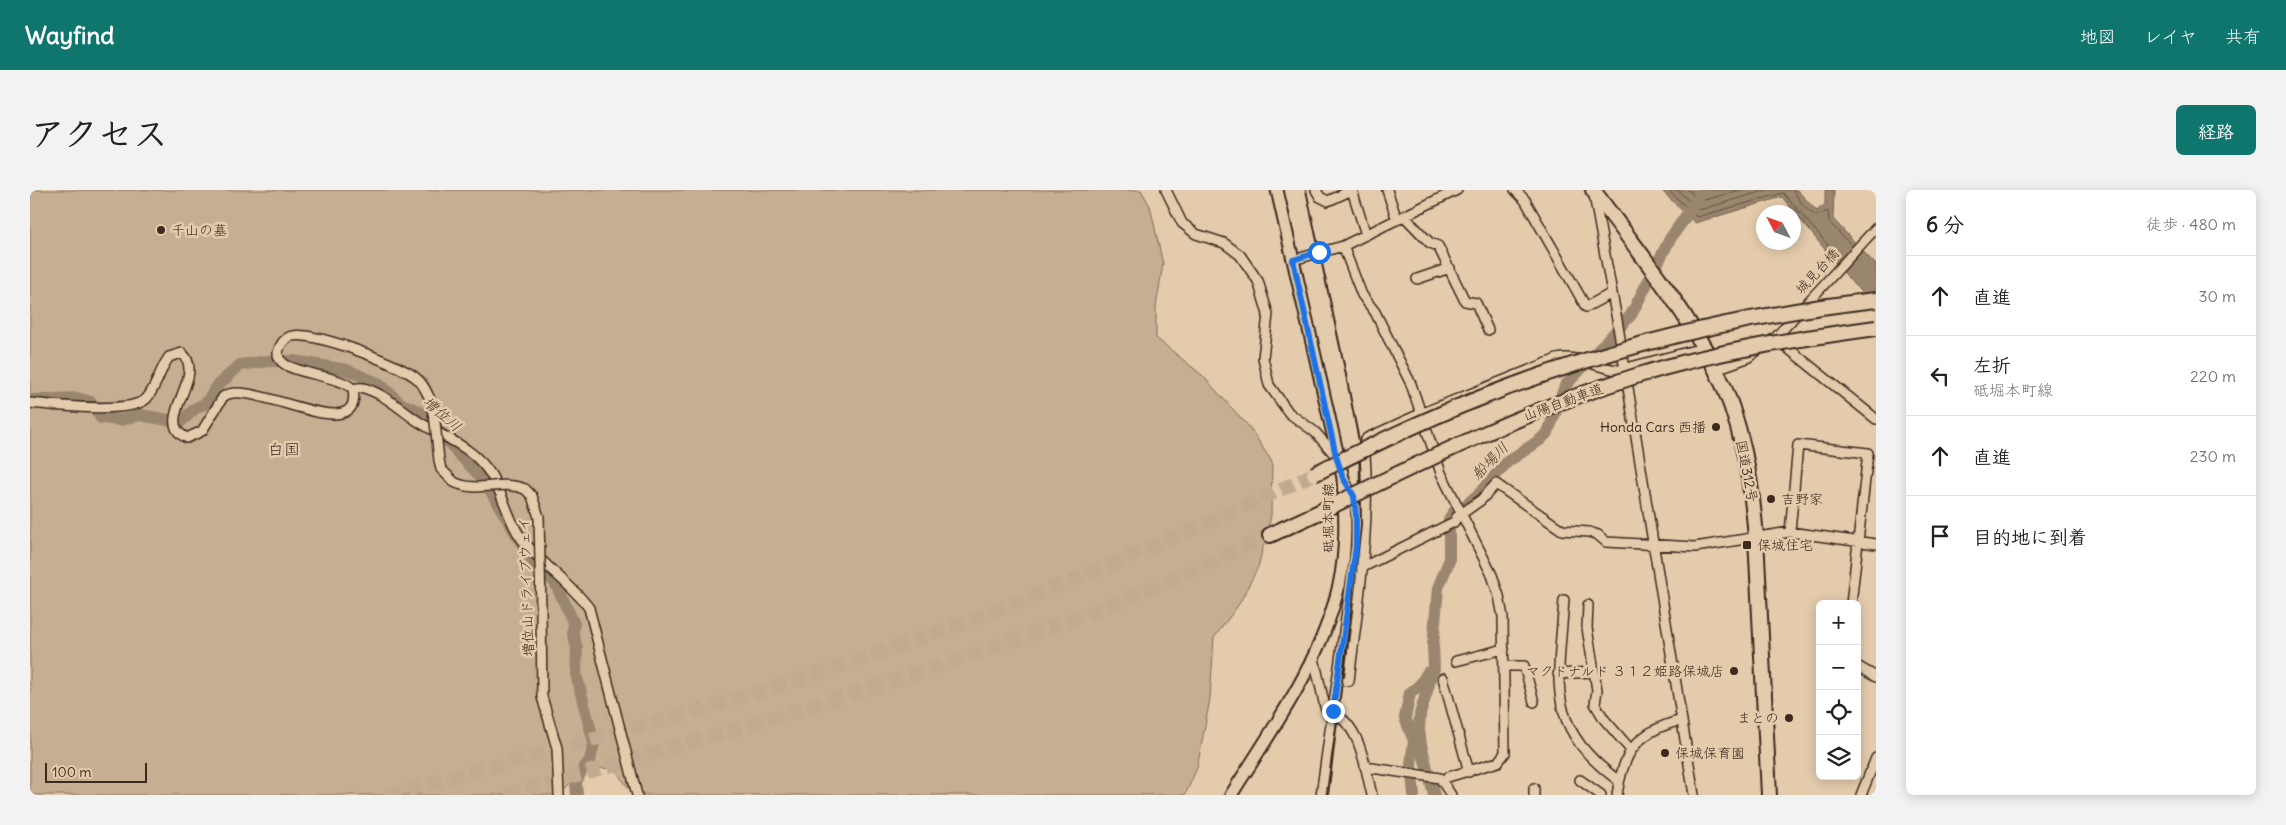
<!DOCTYPE html>
<html lang="ja">
<head>
<meta charset="utf-8">
<style>
  body { margin:0; font-family:Delius,"Klee One",sans-serif; background:#f2f2f2; color:#222 }
  .controls { position:absolute; right:15px; bottom:15px; display:grid; overflow:hidden; border-radius:8px; box-shadow:0 2px 12px #0003 }
  .controls button { width:45px; height:45px; display:grid; place-items:center; padding:0; border:0; border-bottom:1px solid #e0e0e0; background:#fff; color:#222; font:25px sans-serif }
  .compass { position:absolute; left:1726px; top:15px; width:45px; height:45px; border-radius:50%; background:#fff; box-shadow:0 2px 12px #0003; rotate:311deg }
  .scale { position:absolute; left:15px; bottom:12px; width:102px; box-sizing:border-box; padding-left:5px; border:2px solid #3b2a1e; border-top:0; font-size:14px; line-height:18px; white-space:nowrap; color:#3b2a1e; -webkit-text-stroke:4px #e3cbac; paint-order:stroke }
  .stop { position:absolute; width:15px; height:15px; margin:-11px; border:4px solid #1a73e8; border-radius:50%; background:#fff }
  .stop.end { background:#1a73e8; border-color:#fff; box-shadow:0 1px 5px #0008 }
  .list { margin:0; padding:0; list-style:none }
  h2 { display:flex; justify-content:space-between; align-items:center; height:65px; margin:0; padding:0 20px; font-size:21px }
  h2 small { font-size:16px; font-weight:400; color:#767676 }
  .list li { display:grid; grid-template-columns:32px 1fr auto; gap:15px; align-items:center; box-sizing:border-box; height:80px; padding:0 20px; border-top:1px solid #e0e0e0 }
  .list b { display:block; font-size:19px; white-space:nowrap }
  .list p { margin:0; font-size:16px; white-space:nowrap; color:#767676 }
  .list em { font-size:16px; font-style:normal; color:#767676 }
  .icon { flex:none; width:28px; height:28px; fill:none; stroke:currentColor; stroke-width:2; stroke-linecap:round; stroke-linejoin:round }
  .map { position:relative; flex:none; width:1846px; height:605px; overflow:hidden; border-radius:8px }
  header { display:flex; align-items:center; gap:30px; box-sizing:border-box; height:70px; padding:0 25px; background:#0f766e; color:#fff }
  header strong { font-size:24px }
  nav { display:flex; gap:28px; margin-inline-start:auto; font-size:18px }
  .intro { display:flex; align-items:center; justify-content:space-between; box-sizing:border-box; height:120px; padding:0 30px }
  h1 { margin:0; font-size:35px }
  .button { padding:12px 22px; border-radius:8px; background:#0f766e; color:#fff; font-size:18px; font-weight:700 }
  main { display:flex; gap:30px; padding:0 30px }
  aside { flex:1; background:#fff; border-radius:8px; box-shadow:0 2px 12px #0003 }
  .map>svg:first-child { display:block }
</style>
</head>
<body>
<header>
<strong>Wayfind</strong>
<nav><a>地図</a><a>レイヤ</a><a>共有</a></nav>
</header>
<div class="intro"><h1>アクセス</h1><a class="button">経路</a></div>
<main>
<div class="map">
<svg width="1846" height="605" viewBox="0 0 1846 605">
  <rect width="100%" height="100%" fill="#e3cbac"/>
  <filter id="ink" filterUnits="userSpaceOnUse"><feTurbulence type="fractalNoise" baseFrequency=".02" numOctaves="2"/><feDisplacementMap in="SourceGraphic" scale="10" xChannelSelector="R" yChannelSelector="G"/><feConvolveMatrix kernelMatrix="1 2 1 2 8 2 1 2 1" color-interpolation-filters="sRGB"/></filter>
  <g filter="url(#ink)">
    <path fill="#c5ae92" stroke="#806c58" d="M0,0H1111L1120,16L1133,74L1126,117V148L1172,185L1220,238L1242,272L1241,326L1228,377L1209,414L1184,448L1180,509L1167,578L1155,605H604L584,579L558,577L529,605H0Z"/>
    <path fill="#9a866e" stroke="#74614e" d="M1631,0H1767L1787,21L1795,14V0H1804L1803,29L1846,75V113L1824,95L1752,7L1665,33Z"/>
    <g fill="none" stroke-linecap="round" stroke-linejoin="round">
      <path stroke="#614f3e" stroke-width="1" d="M1638,0L1667,27L1753,3L1810,69
        M1647,0L1669,20L1737,0
        M1658,0L1671,11L1710,0
        M1764,0C1764,5 1780,25 1786,25C1790,26 1794,22 1798,21L1799,32L1822,56"/>
      <path stroke="#9a866e" stroke-width="12" d="M0,210L47,208L61,212L71,228L91,230L110,225L150,232L166,218L176,213L188,195L210,175L239,171H264L317,180L350,194L370,213L388,221L409,240L426,261L454,290L499,365L506,376L525,392L544,434L543,443L547,458L546,484L564,553L560,570L551,582L546,592L547,605
        M1384,605L1381,574L1384,551L1375,528L1380,503L1390,495L1398,482
        M1404,605L1391,555L1389,539L1390,524L1404,478L1403,456L1408,398L1419,371V329L1424,322L1436,315L1451,302L1477,272L1510,250L1518,242L1535,196L1601,125L1640,49L1674,0"/>
      <path stroke="#c1ab90" stroke-width="14" stroke-dasharray="14 7" stroke-linecap="butt" d="M358,605C502,565 648,529 790,483C959,427 1123,360 1284,284
        M476,605C682,547 887,489 1087,412C1139,392 1189,368 1240,345"/>
      <g stroke="#3b2a1e" stroke-width="12">
        <path id="minor" d="M1136,0L1152,33L1166,44L1194,53L1210,65L1228,91L1238,124L1233,168L1239,195L1259,223L1285,242L1306,266
          M1286,0L1290,7L1298,11L1322,0
          M1322,0L1336,45
          M1357,0L1367,30
          M1485,0L1495,10L1556,117L1582,103
          M1564,5L1587,130L1664,605
          M1374,26L1400,53L1408,56L1435,111L1446,113L1458,140
          M1313,56L1332,105L1345,122L1381,194L1411,283L1462,385L1469,406L1473,427L1475,563L1468,572L1418,587
          M1263,70L1313,56L1427,0
          M1387,89L1420,78
          M1749,151L1846,229
          M1686,179L1717,168L1745,148L1846,38
          M323,199C327,198 330,197 334,198C354,204 369,218 386,230C410,246 438,254 457,279C474,301 477,332 495,353C515,377 541,394 559,418L607,605
          M0,213C24,215 102,225 117,208C127,196 130,179 139,167L152,163C178,186 121,232 157,248L172,241L193,207C217,185 334,261 323,199C306,182 247,185 248,163C249,157 253,150 259,147C278,138 368,174 385,187C393,193 396,201 400,209
          M409,270L411,279L424,292
          M495,299L502,306L509,327
          M1760,342L1768,255L1838,263L1821,414
          M1333,377L1424,332L1427,327L1451,310L1466,294L1532,340L1559,342L1568,345L1576,352L1665,357L1760,342L1846,354
          M1534,410C1528,493 1514,536 1589,591
          M1558,415L1557,438L1567,500L1565,514L1574,529L1601,560
          M511,418L512,507L527,558L529,605
          M1284,468L1295,517L1297,520C1331,532 1334,574 1342,605
          M1426,471L1474,459
          M1474,476H1494L1504,512
          M1827,476L1846,487
          M1528,484L1563,482
          M1413,488L1439,582
          M1307,491H1319C1328,412 1342,333 1334,253L1337,248L1390,224L1527,169C1548,164 1568,179 1589,180L1673,158
          M1335,577L1410,588L1421,605
          M1550,590L1571,605
          M1504,598V605
          M1291,605L1326,356C1326,329 1329,312 1313,288
          M1587,605C1593,561 1608,541 1652,530
          M1831,605L1846,568"/>
      </g>
      <g stroke="#3b2a1e" stroke-width="15">
        <path id="major" d="M1201,605C1243,538 1291,473 1309,395C1317,360 1315,324 1313,288L1247,0"/>
      </g>
      <g stroke="#3b2a1e" stroke-width="18">
        <path id="highway" d="M1563,0C1606,58 1652,114 1685,178C1712,230 1721,289 1726,347L1739,605
          M1240,345L1300,317"/>
      </g>
      <use href="#minor" stroke="#e3cbac" stroke-width="9"/>
      <use href="#major" stroke="#e3cbac" stroke-width="11"/>
      <use href="#highway" stroke="#e3cbac" stroke-width="14"/>
      <path stroke="#3b2a1e" stroke-width="2" d="M1276,0L1314,175L1329,251L1331,336L1298,605"/>
      <g stroke="#3b2a1e" stroke-width="12" stroke-linecap="butt">
        <path id="minor-bridge" d="M400,209L405,232L409,270
          M424,292C447,304 472,289 495,299
          M509,327L511,418"/>
      </g>
      <g stroke="#3b2a1e" stroke-width="18" stroke-linecap="butt">
        <path id="highway-bridge" d="M1284,284C1339,257 1395,229 1453,207C1579,157 1711,125 1846,110
          M1300,317C1401,267 1502,218 1609,185C1686,161 1766,149 1846,138"/>
      </g>
      <use href="#minor-bridge" stroke="#e3cbac" stroke-width="9"/>
      <use href="#highway-bridge" stroke="#e3cbac" stroke-width="14"/>
    </g>
  </g>
  <g fill="none" stroke-linecap="round" stroke-linejoin="round" filter="url(#ink)">
    <path stroke="#1a73e8" stroke-width="6" d="M1289,62L1263,70L1306,266L1313,288L1324,306L1326,326V356L1303,521"/>
  </g>
  <g fill="#3b2a1e" stroke="#e3cbac" stroke-width="2">
    <circle cx="131" cy="40" r="5"/>
    <circle cx="1686" cy="237" r="5"/>
    <circle cx="1741" cy="309" r="5"/>
    <rect x="1712" y="350" width="10" height="10" rx="2.5"/>
    <circle cx="1704" cy="481" r="5"/>
    <circle cx="1759" cy="528" r="5"/>
    <circle cx="1635" cy="563" r="5"/>
  </g>
  <g text-anchor="middle" stroke-width="5" stroke-linejoin="round" paint-order="stroke">
    <g font-size="14" fill="#3b2a1e" stroke="#e3cbac" text-anchor="start">
      <text x="141" y="45">千山の墓</text>
      <text x="1676" y="242" text-anchor="end">Honda Cars 西播</text>
      <text x="1751" y="314">吉野家</text>
      <text x="1727" y="360">保城住宅</text>
      <text x="1694" y="486" text-anchor="end">マクドナルド ３１２姫路保城店</text>
      <text x="1749" y="533" text-anchor="end">まとの</text>
      <text x="1645" y="568">保城保育園</text>
    </g>
    <g font-size="14" fill="#3b2a1e" stroke="#e3cbac">
      <text transform="translate(1787 81) rotate(-47)" y="5">城見台橋</text>
      <text transform="translate(1533 212) rotate(-20)" y="5">山陽自動車道</text>
      <text transform="translate(1717 281) rotate(79)" y="5">国道312号</text>
      <text transform="translate(1298 328) rotate(-90)" y="5">砥堀本町線</text>
      <text transform="translate(496 397) rotate(-92)" y="5">増位山ドライブウェイ</text>
    </g>
    <g font-size="15" font-style="italic" fill="#4e3c2e" stroke="#e3cbac">
      <text transform="translate(412 224) rotate(41)" y="5">増位川</text>
      <text transform="translate(1460 271) rotate(-45)" y="5">船場川</text>
    </g>
    <g font-size="16" fill="#3b2a1e" stroke="#e3cbac">
      <text x="254" y="265">白国</text>
    </g>
  </g>
</svg>
<div class="controls">
<button>+</button>
<button>−</button>
<button><svg class="icon" aria-label="locate" viewBox="0 0 24 24"><circle cx="12" cy="12" r="6"/><path d="M12 2v4M12 18v4M2 12h4M18 12h4"/></svg></button>
<button><svg class="icon" aria-label="layers" viewBox="0 0 24 24"><path d="M12 4l9 5-9 5-9-5zM3 14l9 5 9-5"/></svg></button>
</div>
<svg class="compass" viewBox="-18 -18 36 36"><path d="M0-13l5 13h-10z" fill="#e53935"/><path d="M0 13l5-13h-10z" fill="#767676"/></svg>
<div class="scale">100 m</div>
<div class="stop" style="left:1289px;top:62px"></div>
<div class="stop end" style="left:1303px;top:521px"></div>
</div>
<aside>
<h2>6 分<small>徒歩 · 480 m</small></h2>
<ul class="list">
<li><svg class="icon" aria-label="ahead" viewBox="0 0 24 24"><path d="M12 20V5M6 11l6-6 6 6"/></svg><div><b>直進</b></div><em>30 m</em></li>
<li><svg class="icon" aria-label="left" viewBox="0 0 24 24"><path d="M17 20v-9H6M10 6l-5 5 5 5"/></svg><div><b>左折</b><p>砥堀本町線</p></div><em>220 m</em></li>
<li><svg class="icon" aria-label="ahead" viewBox="0 0 24 24"><path d="M12 20V5M6 11l6-6 6 6"/></svg><div><b>直進</b></div><em>230 m</em></li>
<li><svg class="icon" aria-label="arrive" viewBox="0 0 24 24"><path d="M6 21V4h12l-3 4 3 4H6"/></svg><div><b>目的地に到着</b></div></li>
</ul>
</aside>
</main>
</body>
</html>
